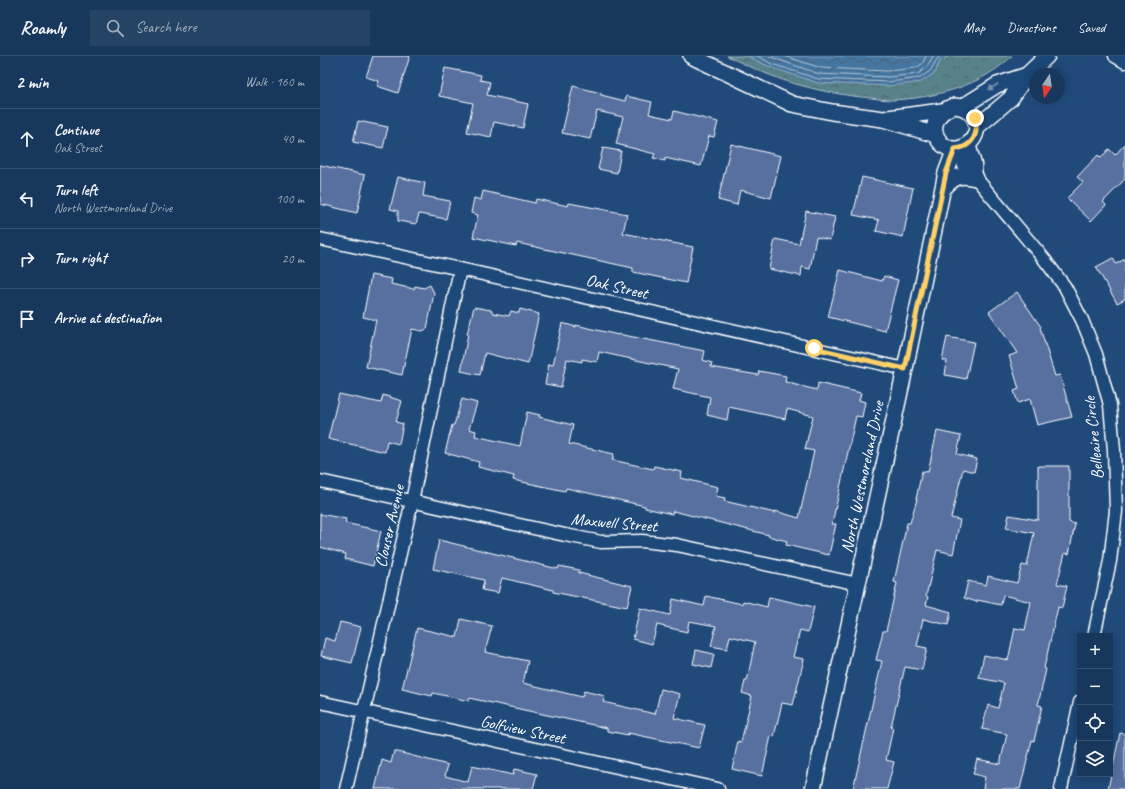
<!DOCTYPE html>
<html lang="en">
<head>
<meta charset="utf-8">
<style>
  body { margin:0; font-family:Caveat,sans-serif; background:#244365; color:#f1f3f6 }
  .controls { position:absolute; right:12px; bottom:12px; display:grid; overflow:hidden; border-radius:0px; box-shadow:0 2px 10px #0003 }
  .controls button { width:36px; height:36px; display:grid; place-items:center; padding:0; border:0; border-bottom:1px solid #365272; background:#17385c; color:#f1f3f6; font:20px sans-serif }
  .compass { position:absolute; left:709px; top:12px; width:36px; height:36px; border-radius:50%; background:#17385c; box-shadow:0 2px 10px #0003; rotate:193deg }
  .stop { position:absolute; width:12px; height:12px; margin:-9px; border:3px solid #ffd166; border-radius:50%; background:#fff }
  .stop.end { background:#ffd166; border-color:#fff; box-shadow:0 1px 4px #0008 }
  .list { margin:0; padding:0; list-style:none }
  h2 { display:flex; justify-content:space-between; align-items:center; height:52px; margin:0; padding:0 16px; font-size:17px }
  h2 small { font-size:13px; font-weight:400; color:#9eacbb }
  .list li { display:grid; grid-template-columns:26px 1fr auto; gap:12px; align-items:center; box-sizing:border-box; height:60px; padding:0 16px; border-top:1px solid #365272 }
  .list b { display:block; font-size:15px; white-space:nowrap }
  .list p { margin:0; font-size:13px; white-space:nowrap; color:#9eacbb }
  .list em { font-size:13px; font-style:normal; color:#9eacbb }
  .icon { flex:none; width:22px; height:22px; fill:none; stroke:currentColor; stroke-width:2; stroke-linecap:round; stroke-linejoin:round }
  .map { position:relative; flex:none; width:805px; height:733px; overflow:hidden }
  header { display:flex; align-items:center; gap:24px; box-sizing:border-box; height:56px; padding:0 20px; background:#17385c; border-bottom:1px solid #365272 }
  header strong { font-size:19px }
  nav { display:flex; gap:22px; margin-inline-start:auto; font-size:14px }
  .search { width:280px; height:36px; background:#244365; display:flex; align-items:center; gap:10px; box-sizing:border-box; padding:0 14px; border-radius:0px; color:#9eacbb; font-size:15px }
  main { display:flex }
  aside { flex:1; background:#17385c }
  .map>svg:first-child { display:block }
</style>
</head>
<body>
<header>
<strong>Roamly</strong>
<div class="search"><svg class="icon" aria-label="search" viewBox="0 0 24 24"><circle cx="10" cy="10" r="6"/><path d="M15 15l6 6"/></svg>Search here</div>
<nav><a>Map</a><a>Directions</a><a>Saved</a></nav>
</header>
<main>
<aside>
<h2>2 min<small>Walk · 160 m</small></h2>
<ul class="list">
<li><svg class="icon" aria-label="ahead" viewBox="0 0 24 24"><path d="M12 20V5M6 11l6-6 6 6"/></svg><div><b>Continue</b><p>Oak Street</p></div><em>40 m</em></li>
<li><svg class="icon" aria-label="left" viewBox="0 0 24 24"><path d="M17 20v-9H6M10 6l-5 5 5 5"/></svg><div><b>Turn left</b><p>North Westmoreland Drive</p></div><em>100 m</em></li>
<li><svg class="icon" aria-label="right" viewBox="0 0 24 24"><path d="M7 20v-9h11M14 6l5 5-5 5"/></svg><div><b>Turn right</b></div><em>20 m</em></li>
<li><svg class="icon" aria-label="arrive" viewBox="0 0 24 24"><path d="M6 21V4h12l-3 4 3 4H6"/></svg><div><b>Arrive at destination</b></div></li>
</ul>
</aside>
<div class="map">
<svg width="805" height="733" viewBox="0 0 805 733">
  <defs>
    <pattern id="forest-crowns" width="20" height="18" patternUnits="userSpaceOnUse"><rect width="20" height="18" fill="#58828a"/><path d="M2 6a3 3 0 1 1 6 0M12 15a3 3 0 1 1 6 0" fill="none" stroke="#536a6e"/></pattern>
    <pattern id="water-waves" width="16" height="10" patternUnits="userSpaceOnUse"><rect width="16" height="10" fill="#4476a1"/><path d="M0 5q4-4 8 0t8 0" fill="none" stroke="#485f72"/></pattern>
  </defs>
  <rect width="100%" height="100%" fill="#1f4a7a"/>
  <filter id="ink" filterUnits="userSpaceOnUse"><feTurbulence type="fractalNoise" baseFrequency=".025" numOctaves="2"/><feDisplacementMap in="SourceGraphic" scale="8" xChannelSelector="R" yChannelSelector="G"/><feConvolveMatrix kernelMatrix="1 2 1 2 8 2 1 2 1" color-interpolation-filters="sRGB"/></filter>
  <g filter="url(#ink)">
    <path fill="url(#forest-crowns)" stroke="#acc0c4" d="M407,0H428L450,11L615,17L620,5L629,0H692C661,30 615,42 573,44C566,44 558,43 551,42C528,40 505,36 483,30C458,24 430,11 407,0Z"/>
    <path fill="url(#water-waves)" stroke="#8fadc7" d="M428,0H629L620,5L615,17L601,26L569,30L498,27L450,11Z"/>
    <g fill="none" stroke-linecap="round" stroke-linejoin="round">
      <path stroke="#b4c8d9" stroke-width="1" d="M437,0L452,8L498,23L569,26L600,22L611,14L617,3L621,0
        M448,0L499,18L569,21L598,18L607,11L613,0
        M464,0L501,12L568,15L596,12L603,7L606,0"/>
    </g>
    <path fill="#596fa0" stroke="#fff" d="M53,0H90L78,37L57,30L59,25L46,21Z
      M125,12L161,19L160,24L170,26L167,39L208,48L203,72L174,66L171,81L147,76L153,47L119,40Z
      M253,30L281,37V39L305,45L306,40L332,46L329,58L352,63L354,55L398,66L394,81L389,80L381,110L345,102V105L333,102L335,98L296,88L303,61L277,55L270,83L242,77Z
      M38,65L68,71L63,92L33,86Z
      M411,88L461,100L451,142L420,134L417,149L398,144Z
      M805,88V123L783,146L786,149L771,165L747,142L763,126L757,121L778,99L781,102L789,93L795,99Z
      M283,92L301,95L297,117L278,113Z
      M0,109L45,119L37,157L0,148Z
      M78,121L105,127L103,140L130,145L126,163L99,158L96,168L78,165V155L70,153Z
      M542,121L593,132L583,181L556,175L559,164L533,159Z
      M163,135L215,147L216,143L248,150L249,147L307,158L303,177L373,191L366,227L313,216V212L276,204L197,187L196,190L153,181L158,159L151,157L154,142L161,144Z
      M486,155L515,161L510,184L496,181L490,213L482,211L481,220L449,213L455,183L479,188Z
      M793,202L796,208L805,203V243L797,247L776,211Z
      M520,214L562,225L564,220L578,224L565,275L508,261Z
      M51,219L72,223L71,228L94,233L95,230L104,232L110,229L114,237L107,273L102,275L92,273L82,319L46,311L56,264L43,261Z
      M697,236L721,271L720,272L735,320L740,319L752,361L717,369L710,343L698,347L694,335L699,333L689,300L697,297L669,256Z
      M154,251L171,254L173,257L189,260L191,255L199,257L200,253L219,258L208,308L165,297L160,319L141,315L148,278H147Z
      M242,267L256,271V269L298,279V278L385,295L383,304L392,307L391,311L438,319L439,315L466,320L465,326L472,327V328L497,334L498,327L541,337L539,344L545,346L542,361L536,360L512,468H516L509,499L466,489L467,485L448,480L449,479L353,455L352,458L325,452V450L246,432L245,435L193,424L194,420L158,411L159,406L125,397L132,369H134L142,343L157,347L149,373L156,375L155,380L200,390L207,356L220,359L219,361L253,369L249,388L294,398L292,404L333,413L334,410L362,416L361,422L398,431L396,440L405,442L404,445L455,457V455L479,462L494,395L485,393L493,360L467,353L465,363L409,351L407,364L387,359L390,341L353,333L358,313L279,296L277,306L262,303V306L247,303L241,331L225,328L229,308L233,309Z
      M627,281L654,286L646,323L625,319L627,305L622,304Z
      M19,338L61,347L63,339L82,345L76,366L83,368L79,388L67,385L65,396L8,383Z
      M617,375L641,380L637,398L657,403L654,416L643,413L631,462L640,464L633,498L617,494L606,540L608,541L606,549L631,556L628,569L603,563L597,590L607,592L602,614L585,611L571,671L573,672L566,704L574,706L567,733H533L562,605L556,604L563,575H566L577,527L574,526L587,467H590L597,443H596L602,415L608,416Z
      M718,410H749V466L755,468L749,498L745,497L737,528L747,530L742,552L738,551L724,612L726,613L718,649L722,650L714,685L712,684L700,733H663L665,721L653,718L657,703L680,708L687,678L662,673L668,649L678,652L684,627L659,622L664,599L688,604L695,572L705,574L711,546L683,539L681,549L657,544V546L644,542L648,525L666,529L668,520L697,527L702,509L707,510L714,477L686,472L689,459L718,464Z
      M0,458L26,463L25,467L61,475L53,510L25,503L26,498L0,491Z
      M119,484L238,513L239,510L259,514V517L312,530L307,551L233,536V534L182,522L178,537L162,534L164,524L113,513Z
      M386,540L422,548L423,545L447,551L449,541L494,551L488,576L480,574L473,601L484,603L473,649L462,647L454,681L451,680L442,720L412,713L418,685L421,686L432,640L422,637L425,625H427L435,586L410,580L407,593L391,590L396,570L369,565L367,576L337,569L332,588L313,583L320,552L350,559L353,543L384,550Z
      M141,563L172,570L165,596L208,605L203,627L262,641L264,635L285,640L283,646L335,658L341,633L360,638L354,662L385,669L379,692L308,677V679L287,675V672L149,642V645L113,637L112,640L82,633L97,572L137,581Z
      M20,566L41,571L32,607L1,600L5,582L15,585Z
      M376,594L394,598L391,612L373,608Z
      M800,677L805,678V733H788Z
      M74,695L128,709L125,720L148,726L152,710L193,719L194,713L217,718L213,733H55L62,704L71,707Z"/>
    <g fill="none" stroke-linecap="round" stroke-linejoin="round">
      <g stroke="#fff" stroke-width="15">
        <path id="minor" d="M795,0L805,6
          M649,88L655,108L656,122
          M639,93L644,110L656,122L724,203L745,231L762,264L776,298L790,349L794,394L796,455L790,505L774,580
          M0,183L140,213L585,313
          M0,425L245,479L281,486L322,485L357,489L538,528
          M0,646L398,733
          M26,733L92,445L140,213
          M741,733L760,646"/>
      </g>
      <g stroke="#fff" stroke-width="18">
        <path id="tertiary" d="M371,0L472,48L512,56L563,63L616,79
          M635,50C643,51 648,53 653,60C667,80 638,105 621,87C607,72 618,54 635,50Z
          M642,51L677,29L707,19
          M568,62L622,55
          M657,71L691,42L707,19L727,0
          M623,133C634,120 640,118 656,122
          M493,733L585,313L626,117L635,93"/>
      </g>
      <use href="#minor" stroke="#1f4a7a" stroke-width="12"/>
      <use href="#tertiary" stroke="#1f4a7a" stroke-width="15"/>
    </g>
    <defs><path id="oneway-solid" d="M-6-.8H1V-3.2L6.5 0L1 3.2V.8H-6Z"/></defs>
    <use fill="#7992af" href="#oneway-solid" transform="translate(673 31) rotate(150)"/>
  </g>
  <g fill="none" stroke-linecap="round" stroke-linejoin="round" filter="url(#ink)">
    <path stroke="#ffd166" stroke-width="5" d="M494,292L585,313L626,117L635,93C653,91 659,78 655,62"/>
  </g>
  <g text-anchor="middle" stroke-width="3" stroke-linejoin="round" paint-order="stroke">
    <g font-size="17" fill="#fff" stroke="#1f4a7a">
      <text transform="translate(297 230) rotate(13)" y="6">Oak Street</text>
      <text transform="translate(773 382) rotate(-96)" y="6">Belleaire Circle</text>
      <text transform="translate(542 421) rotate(-78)" y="6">North Westmoreland Drive</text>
      <text transform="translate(294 466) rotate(5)" y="6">Maxwell Street</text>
      <text transform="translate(69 470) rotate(-77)" y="6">Clouser Avenue</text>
      <text transform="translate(203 673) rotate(12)" y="6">Golfview Street</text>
    </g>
  </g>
</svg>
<div class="controls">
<button>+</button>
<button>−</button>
<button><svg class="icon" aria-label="locate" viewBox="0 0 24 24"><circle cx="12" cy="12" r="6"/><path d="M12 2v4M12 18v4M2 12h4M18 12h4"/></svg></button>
<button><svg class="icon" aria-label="layers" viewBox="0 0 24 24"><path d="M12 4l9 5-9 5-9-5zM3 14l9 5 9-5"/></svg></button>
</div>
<svg class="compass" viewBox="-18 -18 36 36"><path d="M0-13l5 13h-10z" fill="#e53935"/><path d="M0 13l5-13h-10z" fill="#9eacbb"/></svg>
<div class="stop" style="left:494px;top:292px"></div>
<div class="stop end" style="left:655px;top:62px"></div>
</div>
</main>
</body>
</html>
